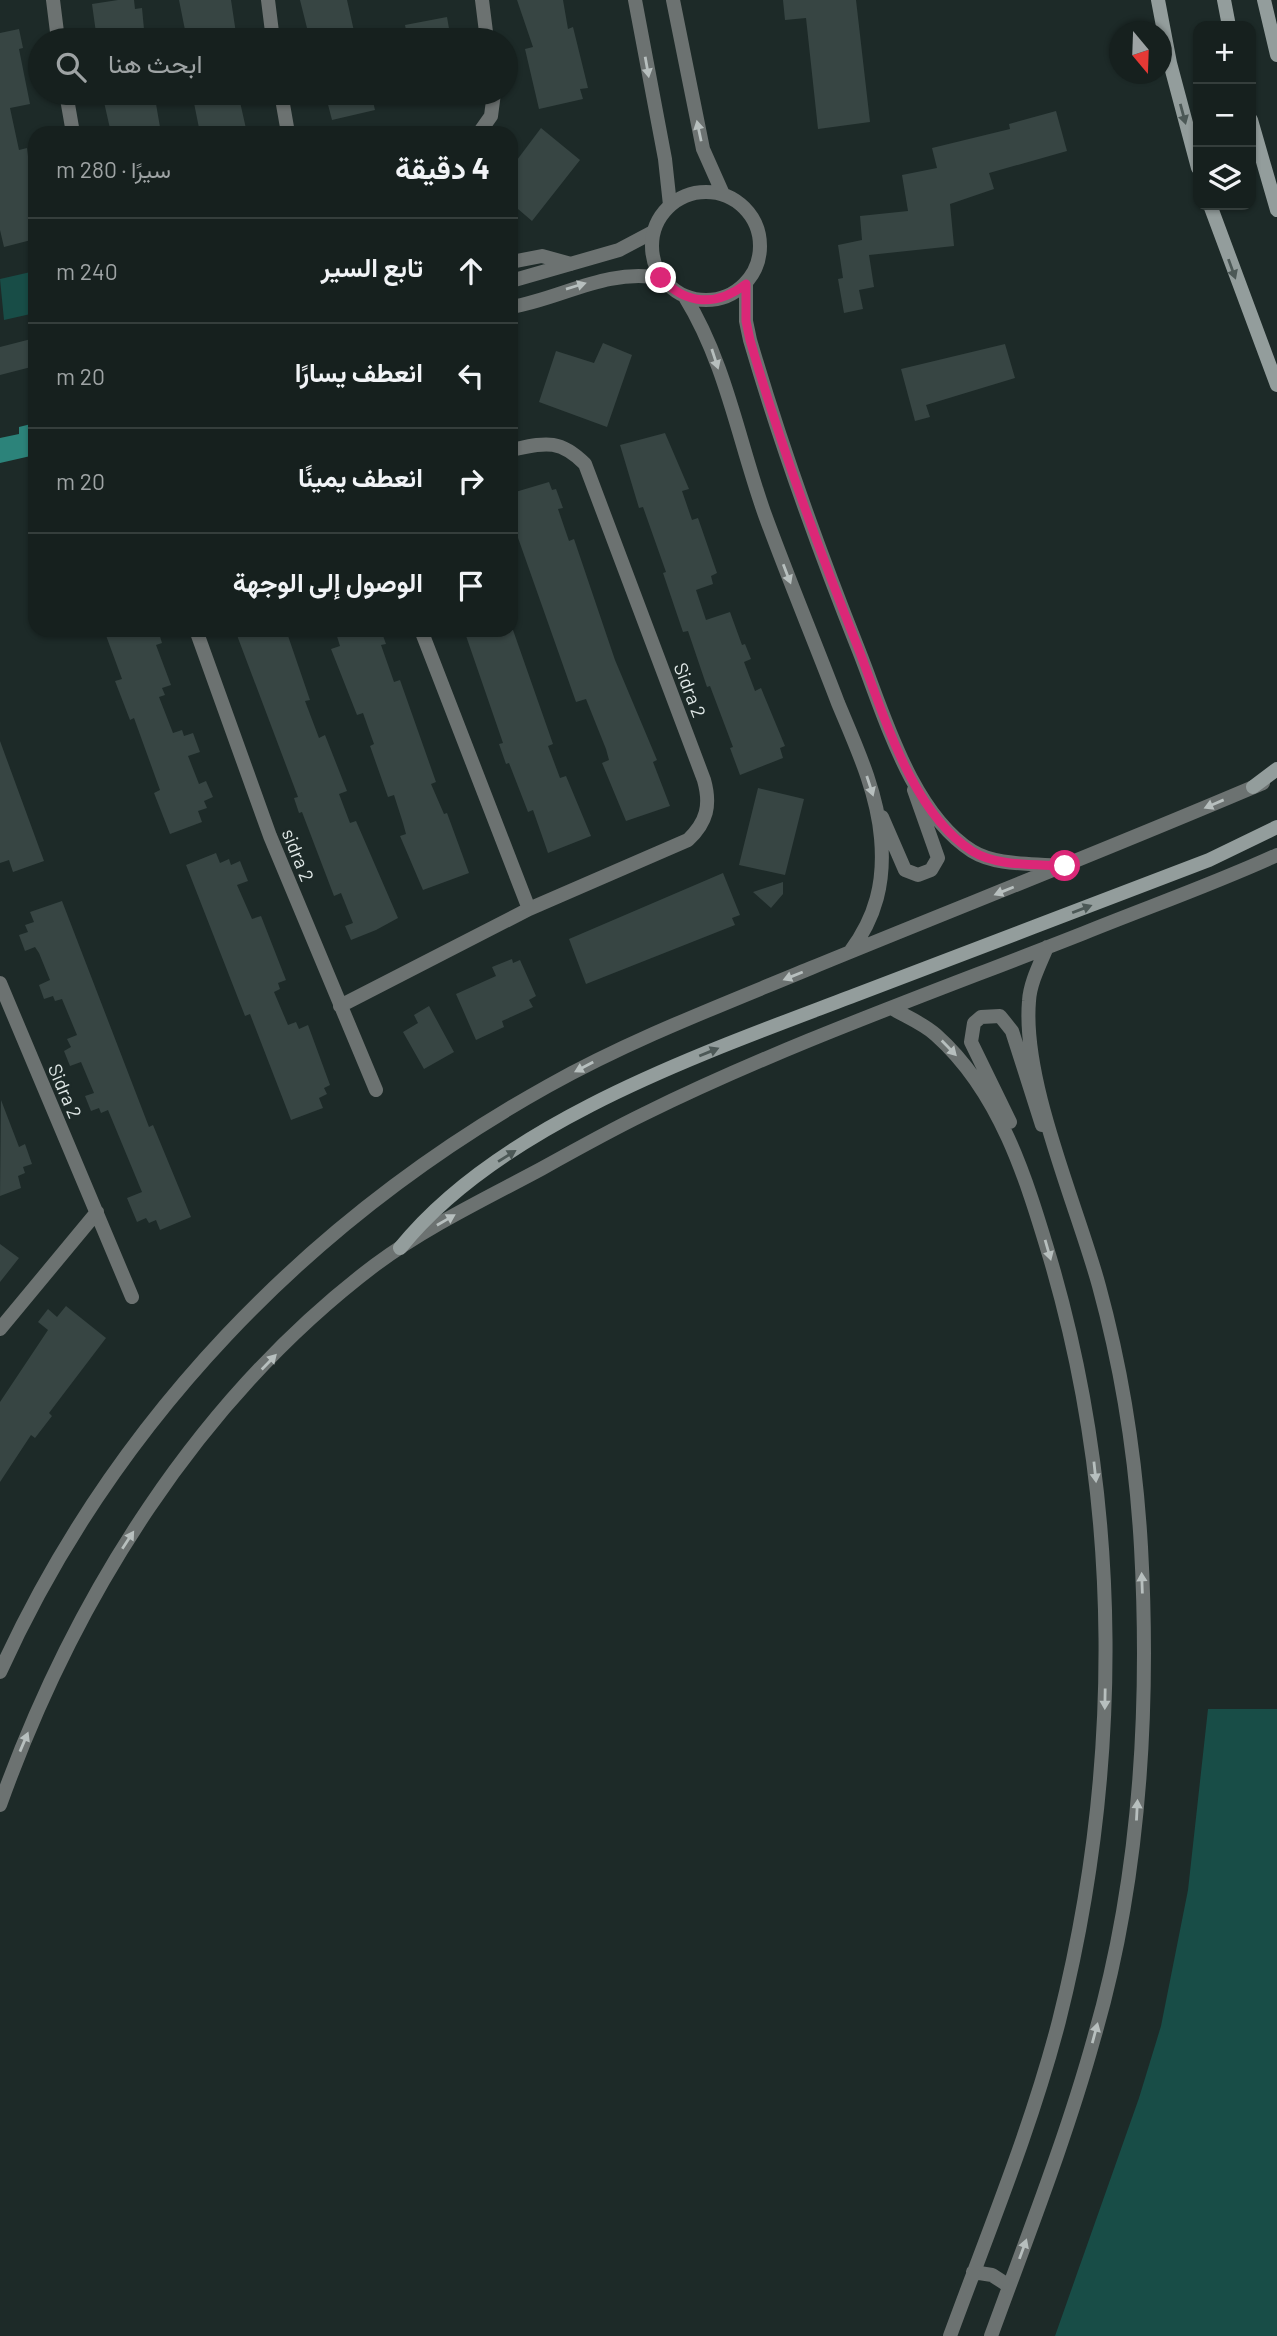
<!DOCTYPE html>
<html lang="ar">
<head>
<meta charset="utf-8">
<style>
  body { margin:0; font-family:Barlow,Vazirmatn,sans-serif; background:#232d2b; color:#f1f3f6; direction:rtl }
  .controls { position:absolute; right:21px; top:21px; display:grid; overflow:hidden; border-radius:14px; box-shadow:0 2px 5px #0004 }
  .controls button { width:63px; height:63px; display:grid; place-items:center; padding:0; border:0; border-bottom:2px solid #353e3c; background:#16201e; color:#f1f3f6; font:35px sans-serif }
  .compass { position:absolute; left:1109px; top:21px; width:63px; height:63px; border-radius:50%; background:#16201e; box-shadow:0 2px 5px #0004; rotate:161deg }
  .stop { position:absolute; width:21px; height:21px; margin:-16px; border:5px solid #db2777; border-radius:50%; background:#fff }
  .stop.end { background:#db2777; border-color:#fff; box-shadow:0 2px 7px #0008 }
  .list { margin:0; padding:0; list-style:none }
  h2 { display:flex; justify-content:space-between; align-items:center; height:91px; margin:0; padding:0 28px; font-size:30px }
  h2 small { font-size:23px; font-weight:400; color:#9ea3a4 }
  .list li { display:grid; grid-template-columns:46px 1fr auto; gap:21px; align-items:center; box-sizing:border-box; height:105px; padding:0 28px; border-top:2px solid #353e3c }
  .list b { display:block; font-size:26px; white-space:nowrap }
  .list em { font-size:23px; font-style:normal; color:#9ea3a4 }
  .icon { flex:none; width:38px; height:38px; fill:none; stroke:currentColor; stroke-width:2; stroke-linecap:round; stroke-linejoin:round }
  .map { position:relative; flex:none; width:1277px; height:2336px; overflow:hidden; direction:ltr }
  .search { position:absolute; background:#16201e; box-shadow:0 2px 5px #0004; left:28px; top:28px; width:490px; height:77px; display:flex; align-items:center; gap:18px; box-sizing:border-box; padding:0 24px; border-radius:38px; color:#9ea3a4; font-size:26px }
  .panel { position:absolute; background:#16201e; box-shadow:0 2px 5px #0004; left:28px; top:126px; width:490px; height:511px; border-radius:21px; direction:rtl }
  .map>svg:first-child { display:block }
</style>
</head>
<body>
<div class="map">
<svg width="1277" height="2336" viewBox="0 0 1277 2336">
  <rect width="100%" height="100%" fill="#1d2a28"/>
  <path fill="#184d47" d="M35,271V313L4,320L0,279Z
    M1208,1709H1277V2336H1055L1139,2098L1161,2026L1188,1890Z"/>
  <path fill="#2c837a" d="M35,423V455L0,463V438L19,434V427Z"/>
  <path fill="#374543" d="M118,0H134L135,9L142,8L145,40H97L92,4Z
    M179,0H231L237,40H187Z
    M300,0H347L356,40H310Z
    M517,0H563L568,29L573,27L588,88L580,89L583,99L539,109L525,49L533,47Z
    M783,0H856L870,122L818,129L806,18L785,20Z
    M447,17L451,40H408L405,25Z
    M19,29L23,48L19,49L30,104L10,108L19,150L27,148L28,156L35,154V239L4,247L0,230V33Z
    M120,93H147L149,100L155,98L161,133H111L104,102L110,101L109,95Z
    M192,93H238L247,133H200Z
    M325,93H371L375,110L332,120Z
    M1056,111L1067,151L989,173L994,189L950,204L954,246L869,255L874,287L859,290L863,309L844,313L838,279L843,278L838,245L862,240L860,216L908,211L902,175L937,168L932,148L1010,129L1009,124Z
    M541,128L580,160L532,221L511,203V168Z
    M35,338V366L0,375V347Z
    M603,343L632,355L607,427L539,402L556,351L594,363Z
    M1005,344L1015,378L926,405L930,417L915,421L901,369Z
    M665,433L689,489L682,491L692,520L698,518L717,573L711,576L713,584L696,590L706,620L730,612L742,645L745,644L751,659L744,662L755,691L761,688L785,746L780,748L783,758L740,775L730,748L733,747L710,686L707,687L688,631L683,632L663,573L666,572L643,507L639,508L620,445Z
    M549,482L552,490L556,489L563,508L558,509L569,541L574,539L615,660L657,760L653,762L670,806L626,821L602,763L609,760L606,749L586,699L576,702L511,518V507L516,505L512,493Z
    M104,630H158L162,643L156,645L171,685L162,688L165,695L159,697L173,733L182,730L184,736L193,733L200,752L188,756L199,784L206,781L213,797L204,801L207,808L198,811L202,822L170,834L154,793L160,790L134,718L130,720L115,681L122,679Z
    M235,630H286L310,700L305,701L319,738L325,735L347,791L339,794L350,823L356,821L398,918L376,930L351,940L345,926L353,923L341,893L334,896L302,812L299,813L294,798L298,797Z
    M335,630H381L386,644L381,645L394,682L400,680L436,782L431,784L444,814L447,813L469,873L423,890L400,836L406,834L403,823L394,795L388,797L370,746L374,744L363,713L357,715L331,649L340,646Z
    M464,630H513L553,744L548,746L560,778L566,776L591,836L548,853L533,810L528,812L509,763L506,764L499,744L503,743Z
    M0,741L44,861L13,872L9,860L0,863Z
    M758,788L804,799L785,875L739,865Z
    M216,853L220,863L229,859L231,865L240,861L248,881L237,885L252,919L261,916L286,980L278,983L280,989L274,992L288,1025L296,1022L299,1029L308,1025L330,1085L324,1088L327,1094L319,1098L323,1108L291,1120L250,1014L245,1016L186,865Z
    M723,873L740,915L732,918L735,925L586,984L569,939Z
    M783,882V894L771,908L753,892Z
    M62,901L149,1127L153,1125L191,1217L160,1230L156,1220L149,1223L146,1218L137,1222L127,1198L142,1192L108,1110L101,1113L99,1108L91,1111L85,1096L94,1093L81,1062L70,1066L64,1051L71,1047L67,1039L77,1035L62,999L55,1001L53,996L44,999L39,985L50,980L39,953L35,947L25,951L19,935L28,932L25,925L34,922L30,912Z
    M512,959L513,963L520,960L536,996L529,1000L533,1007L502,1021L504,1027L476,1040L456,994L496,976L492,967Z
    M429,1006L454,1052L424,1069L403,1032L418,1023L414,1015Z
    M1,1100L19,1147L25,1144L32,1164L23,1167L25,1173L18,1176L21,1188L0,1196Z
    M0,1244L19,1258L0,1282Z
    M66,1306L106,1338L49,1413L52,1416L35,1438L31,1435L0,1482V1402L48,1330L38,1322L48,1309L57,1317Z"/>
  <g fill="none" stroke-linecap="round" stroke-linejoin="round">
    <path stroke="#6c7271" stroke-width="14" d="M53,0L58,40
      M268,0L273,40
      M482,0L487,40
      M66,93L73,133
      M281,93L288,133
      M479,133L491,116L494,93
      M511,262L542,256L571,264
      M511,281L619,250L653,232
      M511,307C563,298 606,268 661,278
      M196,630L270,836L376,1090
      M421,630L529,909
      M0,983L132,1297
      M340,1006L529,909L688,840C707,822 711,805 704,780L585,464C559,438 545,443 511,450
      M0,1329L97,1212"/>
    <path stroke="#6c7271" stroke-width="14" d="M635,0L665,159L670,205
      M673,0L703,149L723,194
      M652 246a54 54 0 1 1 108 0a54 54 0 1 1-108 0Z
      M746,284V321L750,340C781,446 818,548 859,651C884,714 911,812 972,851C996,866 1033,863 1060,866
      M685,297C726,363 739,443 765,515C788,578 814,640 838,703C856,746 877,791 881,838C885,882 876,917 850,952
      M882,817L905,870L918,875L931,870L938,858L914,790
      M893,1009C907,1017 924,1024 936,1035C1000,1092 1026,1178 1050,1258C1123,1506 1122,1771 1059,2021C1031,2129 988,2232 950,2336
      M1010,1122L971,1042L974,1023L981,1017L1000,1016L1012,1031L1042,1125
      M0,1672C114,1421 308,1220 548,1086C632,1039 722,1005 811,968C962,906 1113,847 1263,783
      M0,1805C74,1598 198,1399 375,1265C426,1227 485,1199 541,1169C575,1150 609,1131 644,1114C786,1044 937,991 1084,933C1148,907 1214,884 1277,855
      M973,2272L992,2275L1009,2286
      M991,2336C1027,2237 1066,2139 1094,2038C1140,1880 1150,1711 1141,1547C1136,1460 1122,1370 1099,1286C1077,1205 1022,1082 1029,1001C1030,983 1040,964 1047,947"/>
    <path stroke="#939d9c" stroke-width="14" d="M1158,0L1170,63L1198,168
      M1224,0L1229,26
      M1264,0L1277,55
      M1251,120L1277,210
      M1210,205L1277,385
      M1253,787L1277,769
      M400,1248C502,1121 709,1051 858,994C975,949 1092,905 1209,860L1277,827"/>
  </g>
  <defs><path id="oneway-solid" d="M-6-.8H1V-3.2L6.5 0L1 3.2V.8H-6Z" transform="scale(1.75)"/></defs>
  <g fill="#b7bfbe">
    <use href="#oneway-solid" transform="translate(647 67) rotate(80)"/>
    <use href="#oneway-solid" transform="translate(699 131) rotate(-102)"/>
    <use href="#oneway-solid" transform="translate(576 286) rotate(-17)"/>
    <use href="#oneway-solid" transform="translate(715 359) rotate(72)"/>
    <use href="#oneway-solid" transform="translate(787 574) rotate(69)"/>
    <use href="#oneway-solid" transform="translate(870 786) rotate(72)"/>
    <use href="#oneway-solid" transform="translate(1214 804) rotate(157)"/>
    <use href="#oneway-solid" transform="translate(1004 891) rotate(158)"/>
    <use href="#oneway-solid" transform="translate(793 976) rotate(158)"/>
    <use href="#oneway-solid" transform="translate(949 1048) rotate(46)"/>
    <use href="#oneway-solid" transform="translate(584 1067) rotate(152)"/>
    <use href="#oneway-solid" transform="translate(446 1220) rotate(-30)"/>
    <use href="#oneway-solid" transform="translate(1048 1250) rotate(74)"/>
    <use href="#oneway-solid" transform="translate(269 1362) rotate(-46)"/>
    <use href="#oneway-solid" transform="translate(1095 1472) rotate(84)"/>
    <use href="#oneway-solid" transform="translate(128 1540) rotate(-57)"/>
    <use href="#oneway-solid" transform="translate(1142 1583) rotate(-92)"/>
    <use href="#oneway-solid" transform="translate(1105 1699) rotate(91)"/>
    <use href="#oneway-solid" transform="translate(24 1742) rotate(-67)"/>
    <use href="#oneway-solid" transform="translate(1137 1810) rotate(-87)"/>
    <use href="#oneway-solid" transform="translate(1095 2033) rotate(-75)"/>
    <use href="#oneway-solid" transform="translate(1023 2249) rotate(-70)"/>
  </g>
  <g fill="#4c5856">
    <use href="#oneway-solid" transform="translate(1183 114) rotate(75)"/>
    <use href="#oneway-solid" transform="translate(1232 269) rotate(70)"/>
    <use href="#oneway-solid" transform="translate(1082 909) rotate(-21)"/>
    <use href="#oneway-solid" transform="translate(709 1052) rotate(-22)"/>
    <use href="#oneway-solid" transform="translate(507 1156) rotate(-32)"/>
  </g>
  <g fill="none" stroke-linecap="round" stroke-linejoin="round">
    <path stroke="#db2777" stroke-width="9" d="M661,278C686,305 716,307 746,284V321L750,340C780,444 817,545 857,645C883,711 910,811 972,851C997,867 1036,864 1065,866"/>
  </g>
  <g text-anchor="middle" stroke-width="5" stroke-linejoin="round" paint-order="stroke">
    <g font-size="19" fill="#e0e8e7" stroke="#1d2a28">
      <text transform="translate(690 690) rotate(69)" y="7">Sidra 2</text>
      <text transform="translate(298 855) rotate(68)" y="7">sidra 2</text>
      <text transform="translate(65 1091) rotate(67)" y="7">Sidra 2</text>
    </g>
  </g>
</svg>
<div class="controls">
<button>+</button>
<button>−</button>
<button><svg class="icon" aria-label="layers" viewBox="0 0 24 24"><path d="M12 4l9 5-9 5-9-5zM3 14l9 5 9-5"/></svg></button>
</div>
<svg class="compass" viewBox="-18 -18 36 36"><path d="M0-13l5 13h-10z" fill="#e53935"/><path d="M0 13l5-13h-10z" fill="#9ea3a4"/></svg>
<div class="stop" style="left:1065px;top:866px"></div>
<div class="stop end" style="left:661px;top:278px"></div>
<div class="search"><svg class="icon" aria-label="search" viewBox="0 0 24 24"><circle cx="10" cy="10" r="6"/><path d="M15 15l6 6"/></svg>ابحث هنا</div>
<section class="panel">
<h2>4 دقيقة<small>سيرًا · 280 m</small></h2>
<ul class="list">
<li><svg class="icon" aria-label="ahead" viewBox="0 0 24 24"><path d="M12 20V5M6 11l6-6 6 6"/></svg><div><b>تابع السير</b></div><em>240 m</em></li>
<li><svg class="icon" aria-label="left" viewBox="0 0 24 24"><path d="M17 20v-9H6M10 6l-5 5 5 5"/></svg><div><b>انعطف يسارًا</b></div><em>20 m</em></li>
<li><svg class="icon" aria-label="right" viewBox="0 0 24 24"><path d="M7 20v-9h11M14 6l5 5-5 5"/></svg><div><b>انعطف يمينًا</b></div><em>20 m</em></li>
<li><svg class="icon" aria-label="arrive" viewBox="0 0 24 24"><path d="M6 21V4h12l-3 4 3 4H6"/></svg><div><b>الوصول إلى الوجهة</b></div></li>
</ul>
</section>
</div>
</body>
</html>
